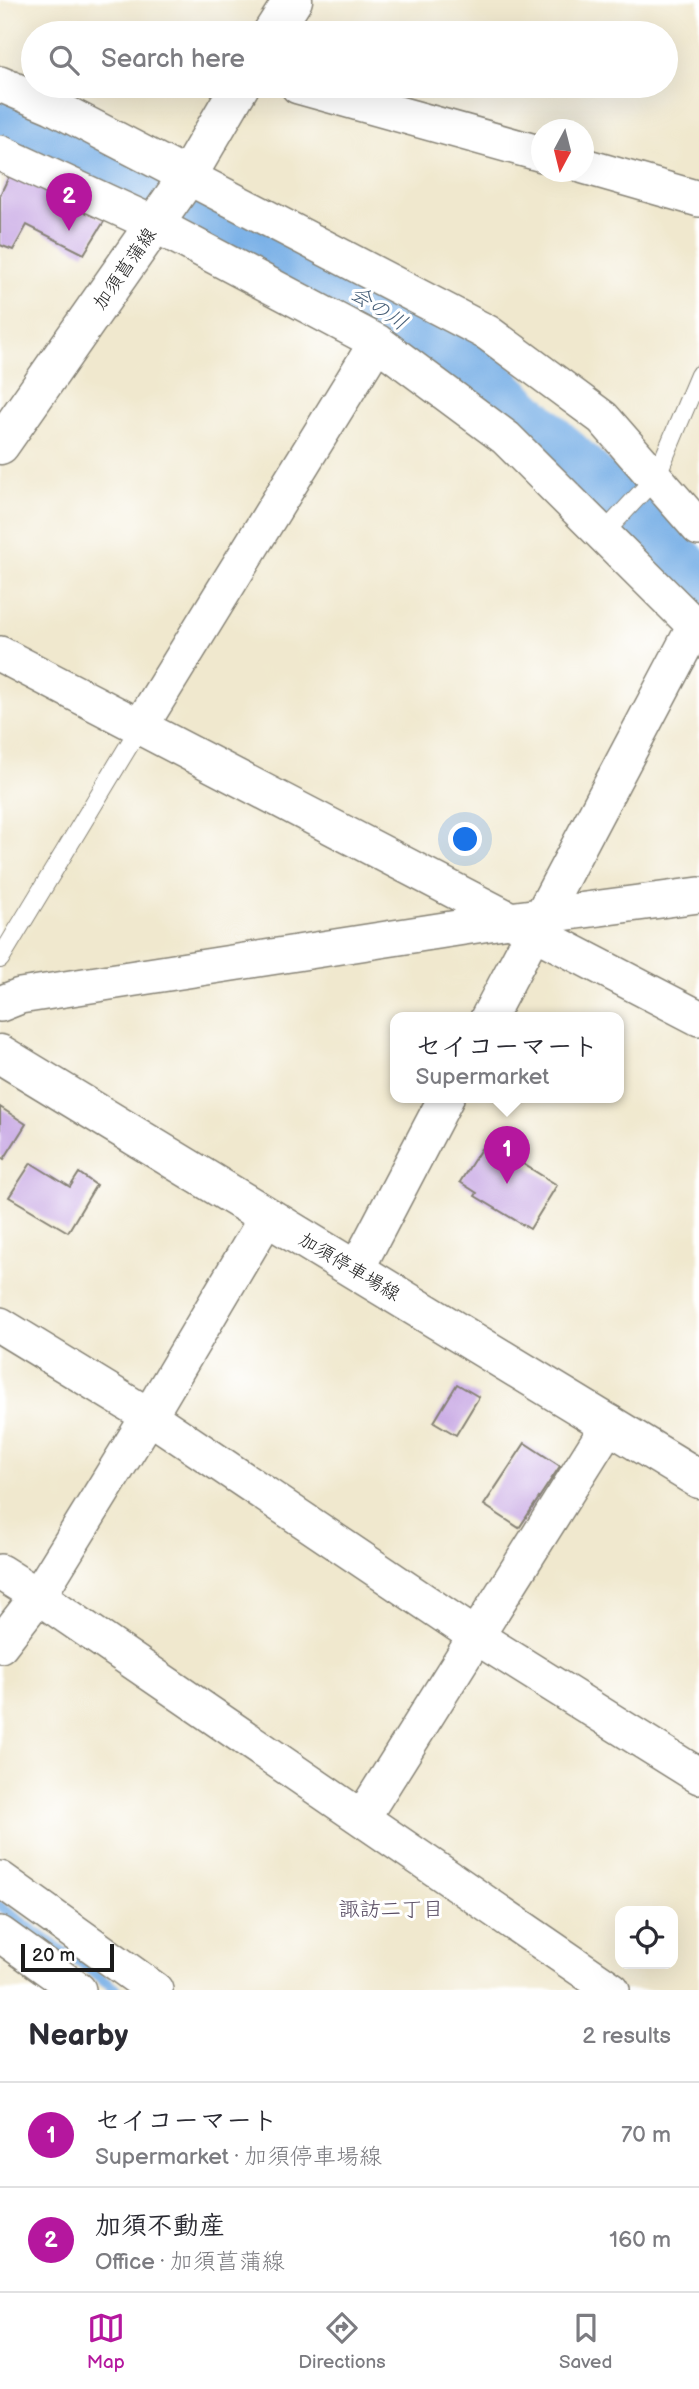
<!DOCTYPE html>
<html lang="en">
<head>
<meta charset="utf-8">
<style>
  body { margin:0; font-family:"Balsamiq Sans","Klee One",sans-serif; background:#f2f2f3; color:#2b2b33 }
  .controls { position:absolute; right:21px; bottom:21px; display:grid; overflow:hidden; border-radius:14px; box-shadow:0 7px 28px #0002 }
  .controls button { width:63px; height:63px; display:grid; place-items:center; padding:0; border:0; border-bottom:2px solid #e1e1e2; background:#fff; color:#2b2b33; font:35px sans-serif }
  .compass { position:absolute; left:531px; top:119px; width:63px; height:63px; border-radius:50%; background:#fff; box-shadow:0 7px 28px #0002; rotate:187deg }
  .scale { position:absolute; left:21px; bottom:18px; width:93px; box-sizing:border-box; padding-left:7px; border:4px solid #1c1c1c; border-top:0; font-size:19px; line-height:24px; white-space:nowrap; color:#1c1c1c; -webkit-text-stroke:5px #fff; paint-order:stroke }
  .you { position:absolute; left:466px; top:840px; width:24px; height:24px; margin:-18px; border:5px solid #fff; border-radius:50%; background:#1a73e8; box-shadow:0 0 0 10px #1a73e833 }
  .badge { display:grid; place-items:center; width:46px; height:46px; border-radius:50%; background:#b5179e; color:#fff; font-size:23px; font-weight:700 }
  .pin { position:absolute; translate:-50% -58px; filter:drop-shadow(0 2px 4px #0008) }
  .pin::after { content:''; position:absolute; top:37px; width:24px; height:21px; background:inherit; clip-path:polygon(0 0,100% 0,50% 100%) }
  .popup { position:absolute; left:390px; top:1012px; width:234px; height:91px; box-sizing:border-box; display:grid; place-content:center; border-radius:14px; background:#fff; filter:drop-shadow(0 2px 5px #0005); font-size:23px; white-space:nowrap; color:#7c7c81 }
  .popup b { font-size:26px; color:#2b2b33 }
  .popup::after { content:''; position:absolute; left:50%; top:100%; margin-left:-14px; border:14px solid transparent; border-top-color:#fff }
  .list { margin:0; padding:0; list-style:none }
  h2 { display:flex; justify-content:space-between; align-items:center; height:91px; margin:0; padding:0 28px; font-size:30px }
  h2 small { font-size:23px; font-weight:400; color:#7c7c81 }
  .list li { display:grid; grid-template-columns:46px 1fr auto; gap:21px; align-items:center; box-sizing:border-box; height:105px; padding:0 28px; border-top:2px solid #e1e1e2 }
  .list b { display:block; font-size:26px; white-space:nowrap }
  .list p { margin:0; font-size:23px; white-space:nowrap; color:#7c7c81 }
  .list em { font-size:23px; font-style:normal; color:#7c7c81 }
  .icon { flex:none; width:38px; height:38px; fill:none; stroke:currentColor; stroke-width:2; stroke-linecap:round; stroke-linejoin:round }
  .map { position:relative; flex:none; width:699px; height:1990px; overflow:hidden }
  .search { position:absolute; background:#fff; box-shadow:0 7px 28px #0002; left:21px; right:21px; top:21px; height:77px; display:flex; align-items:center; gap:18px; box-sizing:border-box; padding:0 24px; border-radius:38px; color:#7c7c81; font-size:26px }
  .sheet { height:301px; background:#fff }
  nav { display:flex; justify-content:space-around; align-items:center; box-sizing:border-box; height:98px; border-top:2px solid #e1e1e2; background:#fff; font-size:19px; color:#7c7c81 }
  nav a { display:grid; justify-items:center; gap:4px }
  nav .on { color:#b5179e }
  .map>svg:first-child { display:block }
</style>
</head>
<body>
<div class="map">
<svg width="699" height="1990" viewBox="0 0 699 1990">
  <rect width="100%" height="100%" fill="#fff"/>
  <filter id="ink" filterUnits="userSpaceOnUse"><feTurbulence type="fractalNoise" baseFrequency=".0143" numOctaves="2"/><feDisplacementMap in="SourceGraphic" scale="14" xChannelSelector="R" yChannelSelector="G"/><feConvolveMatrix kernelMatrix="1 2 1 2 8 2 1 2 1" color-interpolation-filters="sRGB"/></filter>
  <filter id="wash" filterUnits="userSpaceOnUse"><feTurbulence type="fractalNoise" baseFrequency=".00686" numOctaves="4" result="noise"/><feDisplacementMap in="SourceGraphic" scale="28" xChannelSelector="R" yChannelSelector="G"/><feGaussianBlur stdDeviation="1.57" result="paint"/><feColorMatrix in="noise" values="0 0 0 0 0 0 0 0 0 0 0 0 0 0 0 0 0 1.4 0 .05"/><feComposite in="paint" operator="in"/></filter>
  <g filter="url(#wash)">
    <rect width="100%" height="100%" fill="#f0e8ce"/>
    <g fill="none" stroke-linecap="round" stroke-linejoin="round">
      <path stroke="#77afe6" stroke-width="10" d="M0,1906L117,1990"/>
      <path stroke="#77afe6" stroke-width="56" d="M0,120L296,254L479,375L699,583"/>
    </g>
    <g id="blocks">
      <path fill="#c4a3e2" d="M10,174L105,220L84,254L27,225L13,250L0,245V195Z
        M0,1107L26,1124L4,1159L0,1156Z
        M486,1141L557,1185L530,1229L475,1196L477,1193L460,1182Z
        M31,1163L70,1187L79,1173L96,1185L68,1232L9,1197Z
        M457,1384L479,1397L456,1435L434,1422Z
        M525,1443L560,1466L519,1528L484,1505Z"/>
    </g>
  </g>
  <g filter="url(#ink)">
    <use href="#blocks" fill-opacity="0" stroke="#868275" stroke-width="2"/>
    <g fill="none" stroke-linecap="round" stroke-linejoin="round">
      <g stroke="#868275" stroke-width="20">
        <path id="lane" d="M603,534L656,477L699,375
          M0,959L140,727"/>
      </g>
      <g stroke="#868275" stroke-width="38">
        <path id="street" d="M0,84L52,106L488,333L603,418L699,528
          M298,86L542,154
          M0,153L154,224L377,342L506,438L699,630
          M584,166L699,199
          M0,654L699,1018
          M140,727L377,342
          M0,1004L20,996L509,920L699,895
          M488,1018L695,626
          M356,1270L446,1098
          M0,1325L149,1416L477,1637L699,1776
          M0,1572L38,1596L612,1990
          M0,1645L38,1596L149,1416L267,1217
          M362,1818L610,1423
          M0,1879L155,1990
          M0,1934L78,1990"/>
      </g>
      <g stroke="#868275" stroke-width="41">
        <path id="secondary" d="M272,33L293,0
          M0,445L184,182L240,86
          M0,1054L699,1479"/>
      </g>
      <use href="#lane" stroke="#fff" stroke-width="18"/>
      <use href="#street" stroke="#fff" stroke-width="35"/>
      <use href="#secondary" stroke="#fff" stroke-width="38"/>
    </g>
  </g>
  <g text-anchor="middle" stroke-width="6" stroke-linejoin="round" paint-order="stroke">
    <g font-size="19" fill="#1c1c1c" stroke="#fff">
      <text transform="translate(124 268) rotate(-55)" y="7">加須菖蒲線</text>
      <text transform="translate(350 1266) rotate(31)" y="7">加須停車場線</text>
    </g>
    <g font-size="21" font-style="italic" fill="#455e77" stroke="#fff">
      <text transform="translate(379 308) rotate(33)" y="7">会の川</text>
    </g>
    <g font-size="21" fill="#574b61" stroke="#fff">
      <text x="391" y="1916">諏訪二丁目</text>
    </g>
  </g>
</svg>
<div class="controls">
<button><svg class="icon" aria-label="locate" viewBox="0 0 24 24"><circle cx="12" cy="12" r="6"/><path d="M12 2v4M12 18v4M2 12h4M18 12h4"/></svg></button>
</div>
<svg class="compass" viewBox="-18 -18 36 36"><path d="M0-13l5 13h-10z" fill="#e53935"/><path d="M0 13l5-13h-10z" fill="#7c7c81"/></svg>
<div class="scale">20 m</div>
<div class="you"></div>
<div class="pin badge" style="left:507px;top:1184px">1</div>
<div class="popup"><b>セイコーマート</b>Supermarket</div>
<div class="pin badge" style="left:69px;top:231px">2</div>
<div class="search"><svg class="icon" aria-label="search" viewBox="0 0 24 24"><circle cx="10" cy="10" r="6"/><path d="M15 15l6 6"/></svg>Search here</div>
</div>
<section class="sheet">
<h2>Nearby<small>2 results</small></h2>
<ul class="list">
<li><span class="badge">1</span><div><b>セイコーマート</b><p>Supermarket · 加須停車場線</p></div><em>70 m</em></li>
<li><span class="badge">2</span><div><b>加須不動産</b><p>Office · 加須菖蒲線</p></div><em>160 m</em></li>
</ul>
</section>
<nav>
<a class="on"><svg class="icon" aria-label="map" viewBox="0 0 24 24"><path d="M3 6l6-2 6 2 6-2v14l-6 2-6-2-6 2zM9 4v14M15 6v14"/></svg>Map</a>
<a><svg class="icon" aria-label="directions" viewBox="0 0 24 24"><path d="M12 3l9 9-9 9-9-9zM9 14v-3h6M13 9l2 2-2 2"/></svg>Directions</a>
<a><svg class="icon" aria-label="saved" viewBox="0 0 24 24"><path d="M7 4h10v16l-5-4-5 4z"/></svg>Saved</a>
</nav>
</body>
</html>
